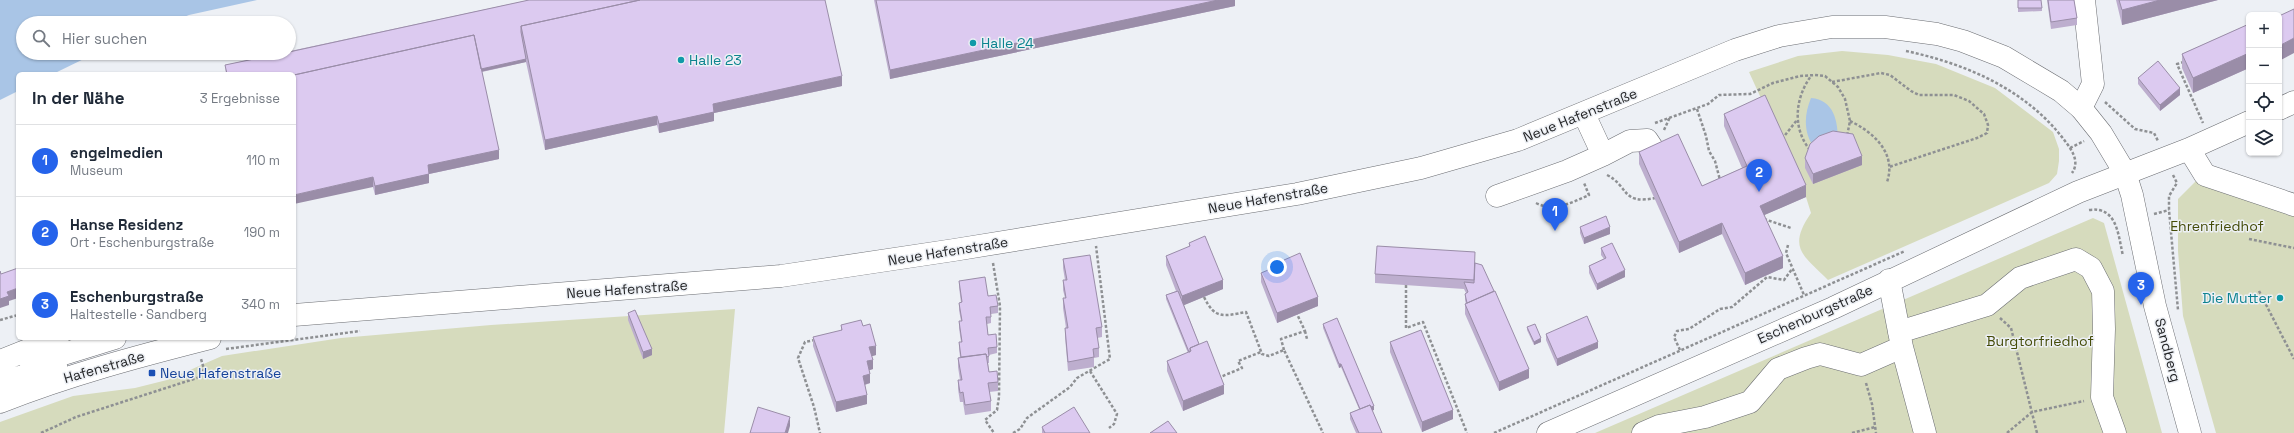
<!DOCTYPE html>
<html lang="de">
<head>
<meta charset="utf-8">
<style>
  body { margin:0; font-family:"Space Grotesk",sans-serif; background:#f2f2f3; color:#1f2937 }
  .controls { position:absolute; right:12px; top:12px; display:grid; overflow:hidden; border-radius:6px; box-shadow:0 1px 3px #0004 }
  .controls button { width:36px; height:36px; display:grid; place-items:center; padding:0; border:0; border-bottom:1px solid #e0e1e3; background:#fff; color:#1f2937; font:20px sans-serif }
  .you { position:absolute; left:1277px; top:267px; width:14px; height:14px; margin:-10px; border:3px solid #fff; border-radius:50%; background:#1a73e8; box-shadow:0 0 0 6px #1a73e833 }
  .badge { display:grid; place-items:center; width:26px; height:26px; border-radius:50%; background:#2563eb; color:#fff; font-size:13px; font-weight:700 }
  .pin { position:absolute; translate:-50% -33px; filter:drop-shadow(0 1px 2px #0008) }
  .pin::after { content:''; position:absolute; top:21px; width:14px; height:12px; background:inherit; clip-path:polygon(0 0,100% 0,50% 100%) }
  .list { margin:0; padding:0; list-style:none }
  h2 { display:flex; justify-content:space-between; align-items:center; height:52px; margin:0; padding:0 16px; font-size:17px }
  h2 small { font-size:13px; font-weight:400; color:#747a83 }
  .list li { display:grid; grid-template-columns:26px 1fr auto; gap:12px; align-items:center; box-sizing:border-box; height:72px; padding:0 16px; border-top:1px solid #e0e1e3 }
  .list b { display:block; font-size:15px; white-space:nowrap }
  .list p { margin:0; font-size:13px; white-space:nowrap; color:#747a83 }
  .list em { font-size:13px; font-style:normal; color:#747a83 }
  .icon { flex:none; width:22px; height:22px; fill:none; stroke:currentColor; stroke-width:2; stroke-linecap:round; stroke-linejoin:round }
  .map { position:relative; flex:none; width:2294px; height:433px; overflow:hidden }
  .search { position:absolute; background:#fff; box-shadow:0 1px 3px #0004; left:16px; top:16px; width:280px; height:44px; display:flex; align-items:center; gap:10px; box-sizing:border-box; padding:0 14px; border-radius:22px; color:#747a83; font-size:15px }
  .panel { position:absolute; background:#fff; box-shadow:0 1px 3px #0004; left:16px; top:72px; width:280px; height:268px; border-radius:6px }
  .map>svg:first-child { display:block }
</style>
</head>
<body>
<div class="map">
<svg width="2294" height="433" viewBox="0 0 2294 433">
  <rect width="100%" height="100%" fill="#edf0f5"/>
  <path fill="#d6dbbd" d="M1842,51L1888,55L1936,64L1995,88L2053,132L2059,149V161L2057,174L2049,183L1828,280C1803,255 1787,248 1811,213L1806,197L1749,72L1798,56Z
    M2199,178L2294,213V433H2216L2183,316L2178,251V199Z
    M2093,218L2104,223L2162,433H1595Z
    M735,309L724,433H0V422L73,396L135,388L167,380L222,356L341,338L491,325Z"/>
  <path fill="#a9c5e6" d="M0,0H257L189,15L169,23H23V53H96L53,74H18V91L0,100Z
    M1811,98C1834,100 1838,121 1838,141L1815,149C1803,133 1804,115 1811,98Z"/>
  <g fill="none" stroke-linecap="round" stroke-linejoin="round">
    <g stroke="#6b6d72" stroke-width="23">
      <path id="minor" d="M2081,108L2093,84L2084,0
        M2279,109L2294,102
        M1584,114L1603,155L1630,141L1647,140L1657,155
        M2189,149L2205,175L2294,205
        M1497,196L1567,171L1603,155
        M1889,280L1902,347L1925,433
        M1899,332L1987,305L2020,278L2076,259L2091,268L2103,291L2104,329L2102,397L2115,433
        M31,364L115,338
        M1548,433L1833,308L2078,192L2189,149L2249,122
        M1643,433L1659,426L1705,417L1750,402L1778,369L1806,358L1820,354L1861,365L1902,347"/>
    </g>
    <g stroke="#6b6d72" stroke-width="23">
      <path id="major" d="M294,315L781,276L954,250L1297,194L1421,168L1518,140L1735,50L1779,36L1832,27H1885L1937,34L1963,41L2004,57L2061,91L2081,108L2101,133L2125,173L2132,195L2155,306L2190,433
        M0,361L58,338
        M0,383L56,366
        M0,402C68,375 139,356 210,338"/>
    </g>
    <path stroke="#8e9093" stroke-width="2.5" stroke-dasharray="3 2" stroke-linecap="butt" d="M1906,51C1967,64 2027,90 2065,141C2072,150 2080,162 2072,173
      M2184,62L2177,64L2203,123
      M1832,82L1881,73L1890,75L1911,91L1919,95H1954L1969,101L1984,114L1988,125L1987,133L1977,138L1889,167
      M2105,102L2135,129L2154,133L2158,141
      M1697,109L1706,136L1709,151L1715,161L1720,180
      M1850,121C1873,132 1897,153 1887,182
      M1655,123L1708,104L1719,95L1750,94L1773,83L1800,76L1815,75L1825,76L1838,87L1845,99L1850,121L1847,136
      M1664,130L1670,117
      M1782,139L1797,120
      M2070,148L2084,141
      M1810,150C1792,128 1795,98 1811,76
      M1607,175C1629,186 1621,205 1655,198
      M2173,175L2177,183L2169,196V210L2178,310
      M1536,203C1554,212 1571,203 1589,195L1584,183
      M2089,210C2117,206 2118,234 2123,256
      M2154,214L2169,210
      M1764,219L1791,228
      M2249,239L2294,248
      M1788,245L1786,253L1804,295
      M993,263L1000,306L999,397L997,410L985,420L994,433
      M1406,285V328L1423,322L1467,433
      M2259,291L2294,359
      M1204,297C1215,320 1224,316 1246,312L1262,354L1269,356L1284,350L1323,433
      M2000,318L2011,328L2037,433
      M0,320L18,315
      M1305,331L1307,339
      M815,340L805,342L798,358L814,407L820,433
      M226,349L360,331
      M1284,350L1281,339L1305,331L1297,314
      M1680,350L1674,337L1677,331L1689,329L1720,309L1732,307L1767,277L1784,280L1792,269
      M1090,371L1117,414L1114,424L1109,428
      M1218,378L1242,368L1238,361L1261,352
      M1866,383L1872,404L1876,433
      M41,433L76,417L200,377L204,369L201,359
      M1013,433L1020,429L1027,418L1070,387L1077,378L1110,359L1096,246
      M1494,433L1905,251
      M1852,433L1875,427
      M2007,433L2032,412L2084,401"/>
    <use href="#minor" stroke="#fff" stroke-width="22"/>
    <use href="#major" stroke="#fff" stroke-width="22"/>
  </g>
  <path fill="#bdaece" d="M529,0L842,86L714,113V121L659,133L657,125L545,150L526,62L482,72L499,159L429,174V183L375,195L373,187L294,74H226L225,65Z
    M874,0H1235V6L890,79Z
    M2018,0L2042,8V11L2018,12Z
    M2047,0H2074L2077,18V25L2051,29Z
    M2116,0H2218L2122,25Z
    M2249,24V68L2193,93L2182,68V54Z
    M2138,78L2180,95L2160,111L2138,84Z
    M1724,114L1806,197L1764,215L1783,268L1745,285L1722,234L1679,253L1639,164V152L1702,186L1742,168L1724,126Z
    M1805,158L1862,165L1813,184L1805,168Z
    M1580,227L1610,234L1584,244L1580,233Z
    M1189,243L1223,289L1184,305L1199,344L1224,394L1183,411L1167,371V361L1188,353L1166,299V295L1176,291L1166,265V256L1189,247Z
    M1601,248L1625,277L1597,290L1589,273V266L1604,259L1601,255Z
    M1063,259L1102,327V337L1097,338L1099,348V357L1094,358V367L1068,371L1065,337V328H1066L1063,308V298H1065L1063,290V280H1065L1063,268Z
    M1284,260L1318,306L1277,323L1261,282V273L1284,264Z
    M1475,263L1529,378L1499,391L1465,314V304H1466L1465,300V294L1466,293L1464,289L1375,283V274Z
    M959,281L988,296L998,306V313L991,314V323L987,324L988,335L997,347V353L989,355V363H988L989,372L998,382V391L989,392L991,401V411L965,415L963,402H960L958,389V380H960L958,367V358L960,357L959,348V342H961L959,328V321H961L959,310V303H961L959,287Z
    M628,313L652,355L643,359L628,320Z
    M1323,324L1374,410H1372L1382,433H1356L1350,419V413L1359,409L1341,367L1339,368L1323,328Z
    M841,325L863,326L876,355L872,356L873,369L869,370L870,383L865,385L867,404L836,412L813,346V337L841,331Z
    M1527,327L1541,342L1534,345L1527,330Z
    M1546,334L1598,348L1557,366L1546,340Z
    M1390,342L1453,419L1422,432L1390,352Z
    M1042,427L1090,433H1042Z"/>
  <path fill="#9a8da8" d="M1218,0H1235V6L890,79V70Z
    M2160,0H2218L2122,25V10Z
    M2294,38V53L2279,61V46Z
    M2249,53V68L2193,93V78Z
    M526,59V62L480,72V69Z
    M842,76V86L714,113V121L659,133V124L713,104Z
    M2180,88V95L2160,111V105Z
    M657,116V125L545,150V140Z
    M499,150V159L429,174V183L375,195V186L428,165Z
    M1862,156V165L1813,184V174Z
    M373,177V187L294,204V195Z
    M1806,185V197L1760,217V206Z
    M1722,223V234L1679,253V242Z
    M1610,227V234L1584,244V238Z
    M1783,256V268L1745,285V273Z
    M1625,270V277L1597,290V284Z
    M1223,280V289L1182,306V296Z
    M18,288V298L9,301V305L0,308V299L7,292Z
    M1318,297V306L1277,323V313Z
    M1541,338V342L1534,345V342Z
    M1598,342V348L1557,366V359Z
    M876,346V355L869,357V347Z
    M652,349V355L643,359V352Z
    M873,360V369L867,371V361Z
    M1339,364H1341V367L1339,368Z
    M1529,369V378L1499,391V382Z
    M870,374V383L863,385V376Z
    M1224,385V394L1183,411V401Z
    M867,395V404L836,412V402Z
    M1374,406V410L1361,415V412Z
    M1453,410V419L1422,432V422Z
    M790,417V426L788,433H785Z"/>
  <path fill="#dccaf0" stroke="#9a8da8" d="M529,0H640L521,26V32L526,59L481,69L474,35L294,75V74H227L225,65L283,53H289V52Z
    M640,0H825L842,76L713,104L714,112L659,124L657,116L545,140L521,26Z
    M876,0H1218L890,70Z
    M2018,0H2041L2042,8H2018Z
    M2048,0H2074L2077,18L2051,22Z
    M2119,0H2160L2122,10Z
    M2294,9V38L2279,46V16Z
    M2249,24V53L2193,78L2182,54Z
    M474,35L499,150L428,165L429,174L375,186L373,177L294,195V75Z
    M2158,61L2180,88L2160,105L2138,78Z
    M1765,95L1806,185L1760,206L1783,256L1745,273L1722,223L1679,242L1639,152L1678,134L1702,186L1747,166L1724,114Z
    M1833,131L1853,134L1862,156L1813,174L1805,158L1810,144L1819,136Z
    M1606,216L1610,227L1584,238L1580,227Z
    M1205,236L1223,280L1182,296L1166,256L1190,246L1189,243Z
    M1612,243L1625,270L1597,284L1589,266L1606,258L1601,248Z
    M1377,246L1475,252L1474,280L1375,274Z
    M1300,253L1318,297L1277,313L1261,273L1285,263L1284,260Z
    M1090,255L1102,327L1096,328L1099,348L1093,349L1094,357L1068,362L1065,328H1068L1063,298H1066L1063,280H1067L1063,259Z
    M1475,263L1482,265L1494,291L1467,303L1465,294L1468,292L1464,282L1474,283Z
    M18,268V288L7,292L9,296L0,299V271L1,274Z
    M985,277L988,296L996,295L998,306L990,307L991,317H986L988,335L996,334L997,347L988,348L989,356L987,357L986,354L961,357L959,342H962L959,321H962L959,303L962,302L959,281Z
    M1178,291L1199,344L1190,348V352H1189L1166,295Z
    M1495,291L1529,369L1499,382L1465,304Z
    M635,310L652,349L643,352L628,313Z
    M1587,316L1598,342L1557,359L1546,334Z
    M1337,318L1374,406L1371,407L1370,405L1360,409L1341,364H1339L1323,324Z
    M861,320L863,326L870,324L876,346L869,347L873,360L867,361L870,374L863,376L867,395L836,402L813,337L842,330L841,325Z
    M1535,324L1541,338L1534,342L1527,327Z
    M1421,330L1453,410L1422,422L1390,342Z
    M1207,341L1224,385L1183,401L1167,361L1191,351L1190,348Z
    M986,354L989,372L997,371L998,382L988,383L991,401L965,405L963,392L960,393L958,380H962L958,358Z
    M1370,405L1382,433H1359L1350,413Z
    M758,407L790,417L785,433H750Z
    M1074,407L1090,433H1045L1042,427Z
    M1168,421L1177,433H1150Z"/>
  <g fill="#0f9aa8" stroke="#edf0f5" stroke-width="1.5">
    <circle cx="973" cy="43" r="4"/>
    <circle cx="681" cy="60" r="4"/>
    <circle cx="2280" cy="298" r="4"/>
  </g>
  <rect fill="#1a4fb4" stroke="#edf0f5" stroke-width="1.5" x="148" y="369" width="8" height="8" rx="2"/>
  <g text-anchor="middle" stroke-width="3" stroke-linejoin="round" paint-order="stroke">
    <g font-size="14" fill="#0d838f" stroke="#edf0f5" text-anchor="start">
      <text x="981" y="48">Halle 24</text>
      <text x="689" y="65">Halle 23</text>
      <text x="2272" y="303" text-anchor="end">Die Mutter</text>
    </g>
    <g font-size="14" fill="#252628" stroke="#edf0f5">
      <text transform="translate(1580 115) rotate(-22)" y="5">Neue Hafenstraße</text>
      <text transform="translate(1268 198) rotate(-10)" y="5">Neue Hafenstraße</text>
      <text transform="translate(948 251) rotate(-9)" y="5">Neue Hafenstraße</text>
      <text transform="translate(627 289) rotate(-4)" y="5">Neue Hafenstraße</text>
      <text transform="translate(1815 314) rotate(-24)" y="5">Eschenburgstraße</text>
      <text transform="translate(2168 350) rotate(75)" y="5">Sandberg</text>
      <text transform="translate(104 367) rotate(-16)" y="5">Hafenstraße</text>
    </g>
    <g font-size="14" fill="#454c09" stroke="#edf0f5">
      <text x="2217" y="231">Ehrenfriedhof</text>
      <text x="2040" y="346">Burgtorfriedhof</text>
    </g>
    <g font-size="14" fill="#164399" stroke="#edf0f5" text-anchor="start">
      <text x="160" y="378">Neue Hafenstraße</text>
    </g>
  </g>
</svg>
<div class="controls">
<button>+</button>
<button>−</button>
<button><svg class="icon" aria-label="locate" viewBox="0 0 24 24"><circle cx="12" cy="12" r="6"/><path d="M12 2v4M12 18v4M2 12h4M18 12h4"/></svg></button>
<button><svg class="icon" aria-label="layers" viewBox="0 0 24 24"><path d="M12 4l9 5-9 5-9-5zM3 14l9 5 9-5"/></svg></button>
</div>
<div class="you"></div>
<div class="pin badge" style="left:1555px;top:231px">1</div>
<div class="pin badge" style="left:1759px;top:192px">2</div>
<div class="pin badge" style="left:2141px;top:305px">3</div>
<div class="search"><svg class="icon" aria-label="search" viewBox="0 0 24 24"><circle cx="10" cy="10" r="6"/><path d="M15 15l6 6"/></svg>Hier suchen</div>
<section class="panel">
<h2>In der Nähe<small>3 Ergebnisse</small></h2>
<ul class="list">
<li><span class="badge">1</span><div><b>engelmedien</b><p>Museum</p></div><em>110 m</em></li>
<li><span class="badge">2</span><div><b>Hanse Residenz</b><p>Ort · Eschenburgstraße</p></div><em>190 m</em></li>
<li><span class="badge">3</span><div><b>Eschenburgstraße</b><p>Haltestelle · Sandberg</p></div><em>340 m</em></li>
</ul>
</section>
</div>
</body>
</html>
